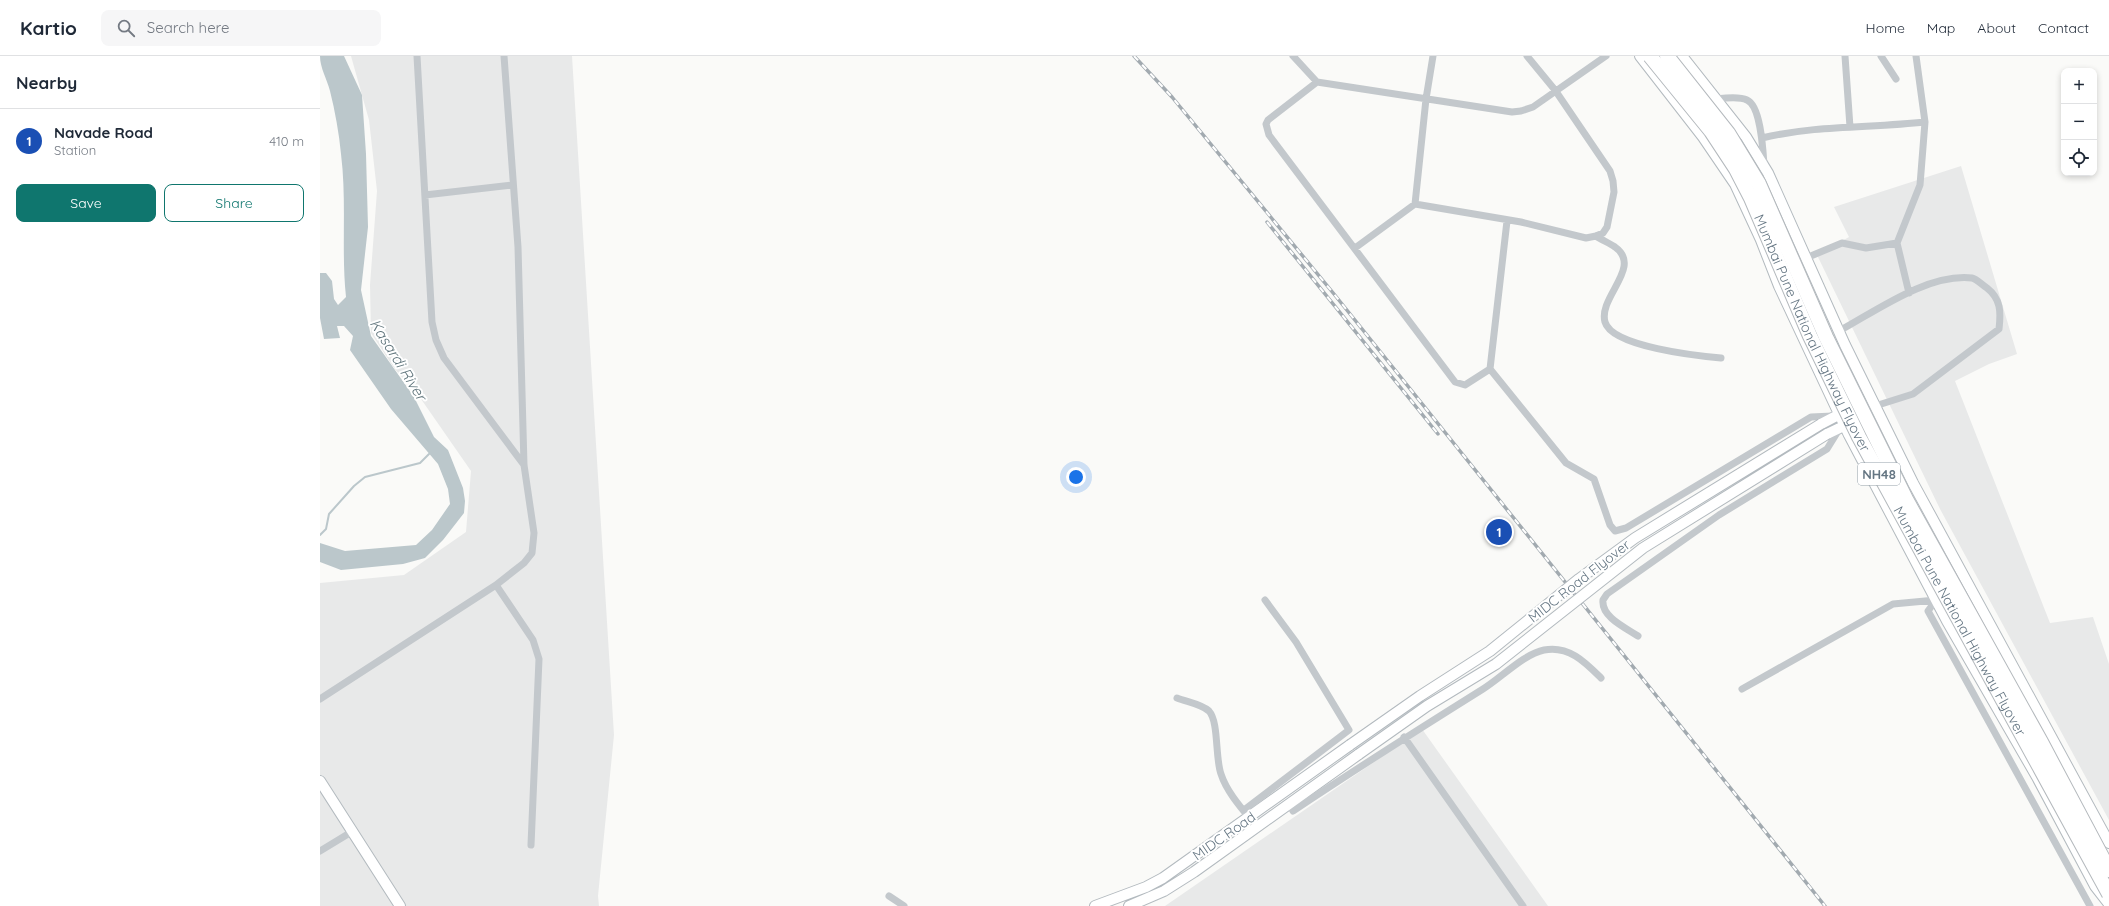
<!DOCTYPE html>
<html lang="en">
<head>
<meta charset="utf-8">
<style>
  body { margin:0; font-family:Quicksand,sans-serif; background:#f6f6f7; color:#1f2937 }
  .controls { position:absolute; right:12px; top:12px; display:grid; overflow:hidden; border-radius:8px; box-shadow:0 2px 6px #0003 }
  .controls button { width:36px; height:36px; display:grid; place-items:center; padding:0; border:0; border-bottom:1px solid #e0e1e3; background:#fff; color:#1f2937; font:20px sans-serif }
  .you { position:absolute; left:756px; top:421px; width:14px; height:14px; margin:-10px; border:3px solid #fff; border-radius:50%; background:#1a73e8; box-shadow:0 0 0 6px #1a73e833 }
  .badge { display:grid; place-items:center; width:26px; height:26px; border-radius:50%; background:#0f766e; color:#fff; font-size:13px; font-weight:700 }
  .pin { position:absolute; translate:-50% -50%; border:2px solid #fff; box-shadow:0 1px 4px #0006 }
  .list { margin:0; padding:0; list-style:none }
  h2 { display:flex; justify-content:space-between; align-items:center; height:52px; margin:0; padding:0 16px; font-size:17px }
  h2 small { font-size:13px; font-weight:400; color:#747a83 }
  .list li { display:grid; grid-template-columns:26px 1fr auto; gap:12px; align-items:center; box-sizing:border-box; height:64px; padding:0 16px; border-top:1px solid #e0e1e3 }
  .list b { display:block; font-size:15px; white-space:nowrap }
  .list p { margin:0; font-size:13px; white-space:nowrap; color:#747a83 }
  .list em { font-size:13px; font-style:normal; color:#747a83 }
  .actions { display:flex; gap:8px; padding:12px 16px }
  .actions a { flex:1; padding:9px 0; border:1px solid #0f766e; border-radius:8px; text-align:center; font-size:14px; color:#0f766e }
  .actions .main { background:#0f766e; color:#fff }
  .icon { flex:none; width:22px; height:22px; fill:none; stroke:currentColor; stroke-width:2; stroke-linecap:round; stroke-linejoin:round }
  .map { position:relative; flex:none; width:1789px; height:850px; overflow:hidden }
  header { display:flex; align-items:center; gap:24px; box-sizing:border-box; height:56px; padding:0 20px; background:#fff; border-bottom:1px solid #e0e1e3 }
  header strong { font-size:19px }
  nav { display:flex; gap:22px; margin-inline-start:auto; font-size:14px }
  .search { width:280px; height:36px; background:#f6f6f7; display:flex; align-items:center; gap:10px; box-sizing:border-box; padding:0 14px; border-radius:8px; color:#747a83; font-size:15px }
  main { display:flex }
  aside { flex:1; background:#fff }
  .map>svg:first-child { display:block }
</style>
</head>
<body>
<header>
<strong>Kartio</strong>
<div class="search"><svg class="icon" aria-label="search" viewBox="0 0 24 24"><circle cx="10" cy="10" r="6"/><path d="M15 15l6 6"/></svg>Search here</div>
<nav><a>Home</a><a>Map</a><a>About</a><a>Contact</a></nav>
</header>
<main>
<aside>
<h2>Nearby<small></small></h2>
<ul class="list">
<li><span class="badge" style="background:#1a4fb4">1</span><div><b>Navade Road</b><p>Station</p></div><em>410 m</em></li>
</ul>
<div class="actions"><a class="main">Save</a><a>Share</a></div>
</aside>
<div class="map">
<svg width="1789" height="850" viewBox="0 0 1789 850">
  <rect width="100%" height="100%" fill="#fafaf8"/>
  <path fill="#e8e9e9" d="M31,0H252L294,679L278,840L279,850H0V527L84,519L146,476L151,415L101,343L74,312L51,277L50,229L57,135L49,64Z
    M1641,110L1697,298L1669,308L1635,325L1730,567L1773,561L1789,608V764L1620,453L1497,199L1529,181L1514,151Z
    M1102,673L1228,850H844H845Z"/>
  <path fill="#bbc7cb" d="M0,0H24L42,39L46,98L48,171L41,234L51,280L94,341L114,381L128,394L143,432L145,445L144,457L123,484L105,502L83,508L21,514L0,506V487L25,495L96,489L112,474L130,448L128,433L118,408L71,353L30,294L33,280L24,270H17L20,282L4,283L0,262V217H6L12,225L14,243L18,249L26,241C21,194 27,146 21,98C19,77 15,55 10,35C7,23 0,12 0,0Z"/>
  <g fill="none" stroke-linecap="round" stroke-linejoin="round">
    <path stroke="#bbc7cb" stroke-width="2" d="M0,479L6,473L9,458L34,430L45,421L100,407L109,398"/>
    <g stroke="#b3babf" stroke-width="12">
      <path id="secondary" d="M1320,0L1383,81L1415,128L1441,184L1459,230L1529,379L1627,565L1717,721L1775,830L1789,848
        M1362,0L1426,81L1448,117L1525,289L1593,427L1789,787
        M1501,368L1524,356
        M1507,378L1530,367
        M0,725L80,850
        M775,850L826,831L843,822L1030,689
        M809,850L844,835L874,816L1039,698"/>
    </g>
    <path stroke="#c3c8cc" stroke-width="7" d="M97,0L112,266L116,284L124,302L204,409
      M973,0L997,26
      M1525,0L1530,71
      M1561,0L1576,23
      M1396,43C1405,42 1419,40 1427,44C1441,50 1443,95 1444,109
      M1442,82C1496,69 1551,72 1605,66
      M105,139L193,129
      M1095,148L1106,43L1113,0
      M1187,165L1170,313L1246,407L1274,423L1290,469L1295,475L1306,472L1491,361L1513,360
      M1276,180C1282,184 1289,187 1295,191C1323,211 1278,241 1285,266C1292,291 1379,300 1401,302
      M1035,192L1095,148L1201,166L1266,182L1276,180L1283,177L1287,171L1294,136L1293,125L1290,115L1235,34L1207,0
      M1486,202L1522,187L1546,192L1577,187
      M1589,237L1577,187L1600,129L1605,66L1596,0
      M1519,275C1556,255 1608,217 1652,222C1657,223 1662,229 1667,232C1681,243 1681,256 1679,273L1593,338L1555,350
      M1170,313L1145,329L1135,326L949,79L946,68L948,64L997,26L1192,56L1201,55L1213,51L1286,0
      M176,529L213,584L219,603L211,789
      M1616,544L1608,555L1770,850
      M1318,580C1306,572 1281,561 1283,544L1287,538L1399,459L1507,393L1520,372
      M1422,633L1573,548L1616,544
      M857,642C867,646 881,648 889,655C899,666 895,702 901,718C907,737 924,755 937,771
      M0,643L176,529L204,507L212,497L214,477L204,409L198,191L184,0
      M1084,681L1203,850
      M969,748L973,755C1036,713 1099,673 1163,633C1181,622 1204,598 1224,594C1249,589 1266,607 1281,622
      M924,754L1029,674L976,586L945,544
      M0,795L33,775
      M569,840L584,850"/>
    <use href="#secondary" stroke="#fff" stroke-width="10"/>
    <g stroke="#a2aab0" stroke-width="3.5">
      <path id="rail" d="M814,0L852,41L1014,238L1505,850
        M947,166L1118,378"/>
    </g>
    <use href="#rail" stroke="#fff" stroke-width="2" stroke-dasharray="6" stroke-linecap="butt"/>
    <g stroke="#b3babf" stroke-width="12" stroke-linecap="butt">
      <path id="secondary-bridge" d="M1030,689L1100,640L1170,595L1259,523L1315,482L1501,368
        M1039,698L1107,650L1176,608L1323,492L1507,378"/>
    </g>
    <g stroke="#b4b9bd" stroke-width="16" stroke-linecap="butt">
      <g id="highway-bridge">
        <path id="s1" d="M1330,0L1391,75L1416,113L1431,142L1490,280L1539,381L1789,838"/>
        <path d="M1347,0L1408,77L1439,128L1506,281L1587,445L1721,686L1789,814"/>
      </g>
    </g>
    <use href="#secondary-bridge" stroke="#fff" stroke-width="10"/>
    <use href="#highway-bridge" stroke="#fff" stroke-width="14"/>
  </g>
  <g text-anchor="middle" stroke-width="4" stroke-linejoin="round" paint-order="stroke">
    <rect fill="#fff" stroke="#939fa8" stroke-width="1" x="1538" y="407" width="42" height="22" rx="3"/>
    <g font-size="13" font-weight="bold" fill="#657683">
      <text x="1559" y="423">NH48</text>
    </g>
    <g font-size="14" fill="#657683" stroke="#fff">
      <text dy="5" stroke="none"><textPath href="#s1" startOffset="323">Mumbai Pune National Highway Flyover</textPath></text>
      <text transform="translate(1259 525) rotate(-38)" y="5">MIDC Road Flyover</text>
      <text dy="5" stroke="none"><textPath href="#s1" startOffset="647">Mumbai Pune National Highway Flyover</textPath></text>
      <text transform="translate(904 780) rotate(-35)" y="5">MIDC Road</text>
    </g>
    <g font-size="15" font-style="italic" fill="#60757c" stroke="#fff">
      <text transform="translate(78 304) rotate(58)" y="5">Kasardi River</text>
    </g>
  </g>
</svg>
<div class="controls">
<button>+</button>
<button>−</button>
<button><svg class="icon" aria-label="locate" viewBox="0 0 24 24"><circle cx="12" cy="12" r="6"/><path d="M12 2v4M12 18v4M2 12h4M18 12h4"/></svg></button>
</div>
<div class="you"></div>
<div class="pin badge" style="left:1179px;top:476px;background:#1a4fb4">1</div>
</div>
</main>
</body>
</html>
